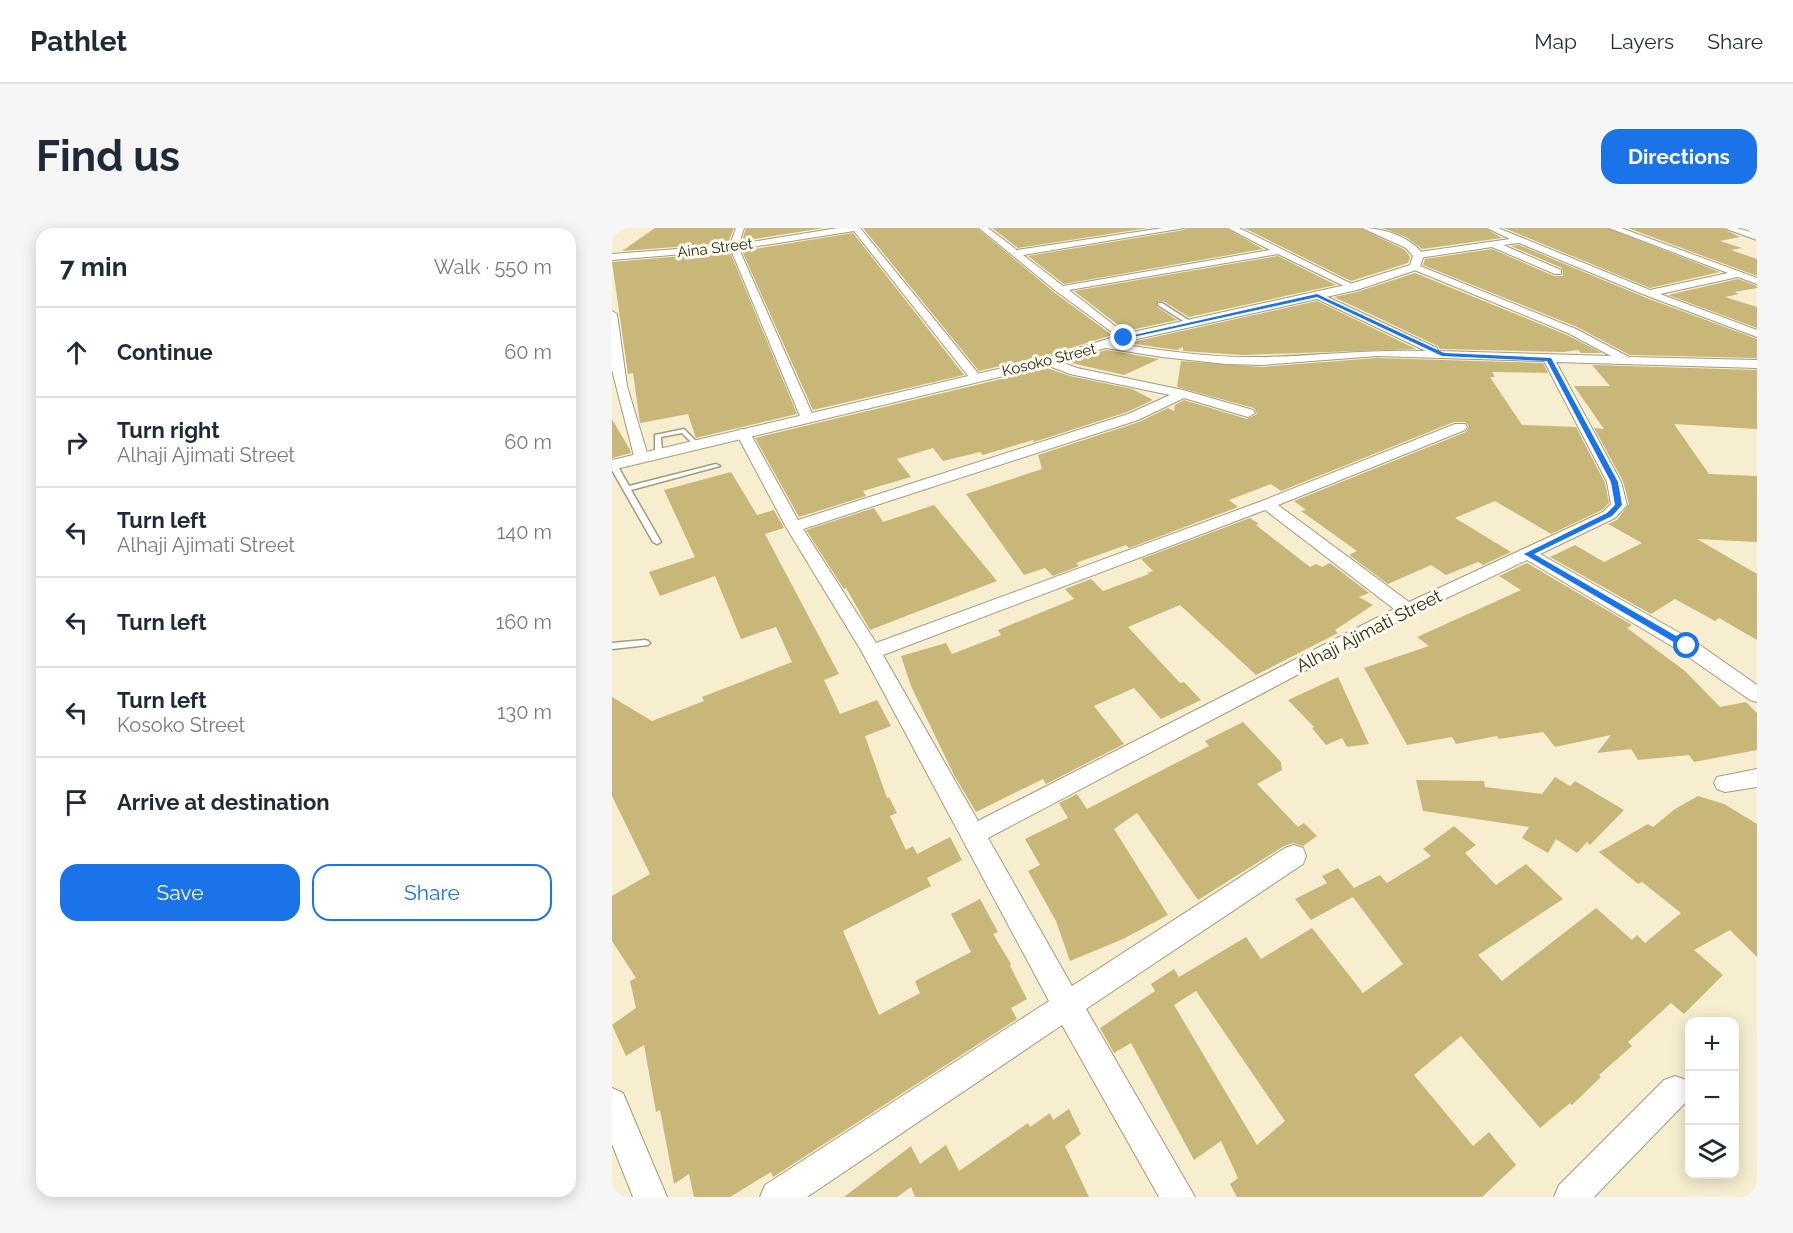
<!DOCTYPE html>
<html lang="en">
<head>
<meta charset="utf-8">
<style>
  body { margin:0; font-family:Raleway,sans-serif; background:#f6f6f7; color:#1f2937 }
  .controls { position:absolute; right:18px; bottom:18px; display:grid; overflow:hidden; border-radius:12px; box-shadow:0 3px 15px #0003 }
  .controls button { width:54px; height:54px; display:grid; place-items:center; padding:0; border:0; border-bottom:2px solid #e0e1e3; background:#fff; color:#1f2937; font:30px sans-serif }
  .stop { position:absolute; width:18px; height:18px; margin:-14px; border:4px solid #1a73e8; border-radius:50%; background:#fff }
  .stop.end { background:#1a73e8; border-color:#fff; box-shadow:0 2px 6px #0008 }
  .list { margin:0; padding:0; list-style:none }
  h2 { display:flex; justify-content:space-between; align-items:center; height:78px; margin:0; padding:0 24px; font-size:26px }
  h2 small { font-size:20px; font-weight:400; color:#747a83 }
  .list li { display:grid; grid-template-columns:39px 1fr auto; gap:18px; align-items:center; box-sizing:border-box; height:90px; padding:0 24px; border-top:2px solid #e0e1e3 }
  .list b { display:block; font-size:22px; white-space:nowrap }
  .list p { margin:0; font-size:20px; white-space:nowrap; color:#747a83 }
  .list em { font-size:20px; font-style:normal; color:#747a83 }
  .actions { display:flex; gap:12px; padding:18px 24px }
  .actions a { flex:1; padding:14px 0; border:2px solid #1a73e8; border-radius:18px; text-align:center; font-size:21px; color:#1a73e8 }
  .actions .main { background:#1a73e8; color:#fff }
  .icon { flex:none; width:33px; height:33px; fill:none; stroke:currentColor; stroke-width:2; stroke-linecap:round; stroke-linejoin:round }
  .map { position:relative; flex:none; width:1145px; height:969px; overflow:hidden; border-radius:18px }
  header { display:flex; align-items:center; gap:36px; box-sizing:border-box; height:84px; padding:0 30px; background:#fff; border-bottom:2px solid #e0e1e3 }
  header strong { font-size:28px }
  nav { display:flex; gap:33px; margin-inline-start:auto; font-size:21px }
  .intro { display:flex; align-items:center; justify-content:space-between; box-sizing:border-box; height:144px; padding:0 36px }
  h1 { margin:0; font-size:42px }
  .button { padding:15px 27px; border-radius:18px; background:#1a73e8; color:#fff; font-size:21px; font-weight:700 }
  main { display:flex; gap:36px; padding:0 36px }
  aside { flex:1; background:#fff; border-radius:18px; box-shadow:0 3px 15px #0003 }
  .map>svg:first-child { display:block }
</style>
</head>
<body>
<header>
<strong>Pathlet</strong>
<nav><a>Map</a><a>Layers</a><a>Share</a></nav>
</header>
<div class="intro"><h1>Find us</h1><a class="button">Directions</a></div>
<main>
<aside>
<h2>7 min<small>Walk · 550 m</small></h2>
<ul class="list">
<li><svg class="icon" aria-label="ahead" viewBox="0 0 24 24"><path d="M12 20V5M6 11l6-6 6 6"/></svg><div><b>Continue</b></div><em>60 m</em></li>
<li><svg class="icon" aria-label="right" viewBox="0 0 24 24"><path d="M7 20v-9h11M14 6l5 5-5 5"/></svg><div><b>Turn right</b><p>Alhaji Ajimati Street</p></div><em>60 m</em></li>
<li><svg class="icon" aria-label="left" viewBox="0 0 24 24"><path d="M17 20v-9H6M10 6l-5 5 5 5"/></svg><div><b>Turn left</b><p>Alhaji Ajimati Street</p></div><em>140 m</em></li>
<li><svg class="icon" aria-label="left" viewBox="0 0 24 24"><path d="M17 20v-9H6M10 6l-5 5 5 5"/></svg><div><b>Turn left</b></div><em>160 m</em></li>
<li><svg class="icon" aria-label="left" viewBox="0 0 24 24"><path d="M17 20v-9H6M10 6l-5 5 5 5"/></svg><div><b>Turn left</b><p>Kosoko Street</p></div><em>130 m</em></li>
<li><svg class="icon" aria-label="arrive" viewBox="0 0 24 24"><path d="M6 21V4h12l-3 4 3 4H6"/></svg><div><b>Arrive at destination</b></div></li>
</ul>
<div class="actions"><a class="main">Save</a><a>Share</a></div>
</aside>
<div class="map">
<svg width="1145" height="969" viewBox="0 0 1145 969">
  <rect width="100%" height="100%" fill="#f6eecf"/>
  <path fill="#c9b779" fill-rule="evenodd" d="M43,0H122L116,15L10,23Z
    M134,0H212L130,13Z
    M251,0H365L443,65L500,107L436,127L367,143Z
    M380,0H536L406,20Z
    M574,0H614L651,21L452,56L416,28L572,2Z
    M632,0H748L793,22L798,29L796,35L739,53Z
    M770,0H873L890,10L810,21L794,9Z
    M892,0H995L1108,44L1038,60Z
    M1016,0H1110L1128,9L1108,13L1130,20L1119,22L1145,31V48Z
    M241,5L352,147L201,182L130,23Z
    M907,17L1032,69L1145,111V130L1018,127L965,99L811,37L813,31L880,21L942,48H951L950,40L899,18Z
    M118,24L185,186L84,210L76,186L28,195L21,145L16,146L0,34Z
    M666,28L724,57L577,89L551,73H546L545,79L565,92L514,103L462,63Z
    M803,45L955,107L990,125H969L966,122L952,124L828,121L826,118L722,69L745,64Z
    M1126,51L1145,58V60L1122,64L1127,66L1113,69L1145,79V100L1056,67Z
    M705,73L804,121L630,127L571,123V119L565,122L516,115Z
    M494,122L547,131L512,147L455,134Z
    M765,130L931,135L936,145L880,144L883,149H878L910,197L964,199L993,255L997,275L990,282L939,306L883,273L843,290L899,324L871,337L866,334L834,347L819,337L776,356L737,327L745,323L689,283L694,282L682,273L854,204L857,198L853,194H842L669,263L659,256L617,272L626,279L517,320L514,317L464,335L467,338L441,348L433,340L412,347L354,266L430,241L426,227L527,194L556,180L562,183L563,177L572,172L635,191L645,186L642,180L565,159L569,133L649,139Z
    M980,137L1145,142V201L1062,196L1097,246L1145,248V314L1085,311L1145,346V412L1107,390L1103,393L1063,371L1039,386L938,329L963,317L992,334L1030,315L996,296L1005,292L1017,276L1011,253L982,200L992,201L962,158H998Z
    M435,140L458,148L520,161L541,172L515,184L422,214L421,212L371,227L368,224L331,233L321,220L285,231L299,249L251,263L254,268L187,289L143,210Z
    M0,191L18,222L19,225L0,230Z
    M119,244L145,287L162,282L172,300L153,306L227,446L212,452L228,486L265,472L279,498L253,508L275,570L277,569L285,585L278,588L294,622L301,618L305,626L338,609L350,632L315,650L319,658L231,703L267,787L308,765L303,753L359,724L339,686L368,671L386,704L381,706L399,736L398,738L415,771L399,780L405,791L161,949L159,944L118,969H82L77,946L62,956L48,882L44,884L32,817L14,828L0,797L24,780L18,753L24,750L0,713V668L38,646L0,568V469L40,493L92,473L90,469L180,434L164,399L129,411L103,348L48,368L37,344L83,329L52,262Z
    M322,277L385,353L258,402L234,360L232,361L194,302L262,280L271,294Z
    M638,290L647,296L644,297L698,339L704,336L710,339L718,335L757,365L747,369L761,377L723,402L726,405L644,447L568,377L516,399L568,455L572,454L589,472L549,491L522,460L482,478L512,516L434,556L431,551L364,584L342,547L299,458L289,428L334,415L340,426L389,407L386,402L462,371L453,361L479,351L491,363L537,346L535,345L541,343L529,331Z
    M915,335L1020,397L1015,400L1073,443L1108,479L1134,474L1145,485V522L1082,534L1077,527L1026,532L1019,521L985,525L999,507L943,519L931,504L887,511L885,508L844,516L840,509L795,517L752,440L817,418L805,409L909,362L887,348Z
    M726,449L757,516L735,519L730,510L714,517L700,500L702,499L676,472Z
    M631,494L669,534L670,542L645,556L686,599L692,595L705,608L691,618L681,615L672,618L586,672L525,585L502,601L556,687L511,711L458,733L444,693L416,643L428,637L413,611L456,590L447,575L465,566L475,581L597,518L593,513Z
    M943,549L958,558L963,553L1012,582L978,617L975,614L965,625L944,611L936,625L910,610L917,599L811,583L804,552L872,553L873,559L930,566Z
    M1086,568L1112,576L1145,596V729L1118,702L1082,722L1111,747L1072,786L1059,775L1016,814L1020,818L987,847L989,849L960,877L958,875L928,900L849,808L802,847L861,918L877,904L904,937L870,969H625L618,956L626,950L609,913L582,932L519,815L502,825L488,800L543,763L539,756L562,741L567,749L634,709L649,731L700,700L751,765L791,736L741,669L699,692L683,671L715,655L710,648L726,640L742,660L768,647L775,655L819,628L811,621L842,598L864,617L853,625L884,657L914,636L951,671L866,727L890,753L984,680L1020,712L1025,707L1033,715L1069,685L1030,654L1026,656L987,624L1036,596L1041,599L1063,581ZM584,763L673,893L645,917L562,777Z
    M457,881L469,906L453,918L477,969H303L299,959L285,969H232L299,918L308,936L334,917L347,943L416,895L418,899L438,885L441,892Z"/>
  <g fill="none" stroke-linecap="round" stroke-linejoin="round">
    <g stroke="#a39b7f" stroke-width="3">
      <path id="service" d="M546,75H550L581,95L576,96L546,77Z
        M72,201L86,215V217H82L70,205L49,209L50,224L43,226V207Z
        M0,235H4L17,258L104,236L108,238L19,262L49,314L45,316L41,314L0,242Z
        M33,412L36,413L38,415L36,417L0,421V415Z"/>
    </g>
    <g stroke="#a39b7f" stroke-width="2">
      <path id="minor" d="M124,0H132L127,16L226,0H248L370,150L364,154L360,153L242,3L127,21L202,190L195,194L190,193L119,22L0,32V26L118,17Z
        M367,0H376L405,22L551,0H572L411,27L451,58L658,22L616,0H627L746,59L738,61L666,26L457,62L516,108L518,110L512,113L444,63Z
        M875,0H886L1038,62L1116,45L997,0H1009L1145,50V56L1126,49L1048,66L1145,102V109L1033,67L907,15L891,17L949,42V46H943L880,19L807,30L802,27L807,24L898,11Z
        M1112,0H1125L1145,6V12Z
        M803,36L964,101L1017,129L1145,132V140L944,134L1009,254L1015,277L1003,290L928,326L1082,413L1145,457V474L1138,472L1068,423L915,332L801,386L376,610L460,758L673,620L682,617L691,620L694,628L691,636L474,781L583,969H547L450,797L195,969H148L153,957L437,773L250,424L174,299L124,205L126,202L131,201L138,205L186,292L516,186L558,167L458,146L432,136L430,133L436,129L465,140L571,162L641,182L643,185L636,189L572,170L526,192L191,301L264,415L650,273L843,196H853L855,199L853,202L666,277L797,374L991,284L999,276L995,254L932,133L765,128L649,137L614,136L550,129L494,120L488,117L494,114C545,122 597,130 649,129C705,128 757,121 814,123L701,69V65L705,64L825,120L826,123L999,128L956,105L800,41V37ZM653,282L782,381L366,593L271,427Z
        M0,83L5,86L15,158L36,228L29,232L22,228L0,142Z
        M1145,541V559L1113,564L1105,561L1102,555L1105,549Z
        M1063,848L1074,852L1078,861L1074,874L982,969H942L947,957L1052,852Z
        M0,860L11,865L55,969H21L0,916Z"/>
    </g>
    <g stroke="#a39b7f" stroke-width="2">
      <path id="tertiary" d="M750,0C773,0 798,9 812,27L807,41L745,62L516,113L441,136L0,242V232L433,130L512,106L738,56L798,37L801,28L794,20Z"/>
    </g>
    <use href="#service" fill="#fff" fill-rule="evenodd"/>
    <use href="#minor" fill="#fff" fill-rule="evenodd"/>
    <use href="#tertiary" fill="#fff" fill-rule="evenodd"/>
  </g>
  <path fill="#1a73e8" d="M705,66L832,125L939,130L1006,254L1010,277L1000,288L922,326L1078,416V420H1072L912,326L995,285L1003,277L999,254L935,133L830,128L705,69L512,111L509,110Z"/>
  <g text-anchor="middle" stroke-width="6" stroke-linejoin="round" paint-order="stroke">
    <g font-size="15" fill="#2e2a1f" stroke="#fefbef">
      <text transform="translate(103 20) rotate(-7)" y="5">Aina Street</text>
      <text transform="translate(437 132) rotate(-14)" y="5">Kosoko Street</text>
    </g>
    <g font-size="18" fill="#2e2a1f" stroke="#fefbef">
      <text transform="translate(757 403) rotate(-27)" y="6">Alhaji Ajimati Street</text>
    </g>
  </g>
</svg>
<div class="controls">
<button>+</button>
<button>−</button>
<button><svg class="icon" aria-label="layers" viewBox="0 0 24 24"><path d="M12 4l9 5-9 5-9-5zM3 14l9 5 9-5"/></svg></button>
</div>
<div class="stop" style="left:1075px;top:418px"></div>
<div class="stop end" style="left:512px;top:110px"></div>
</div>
</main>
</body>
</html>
